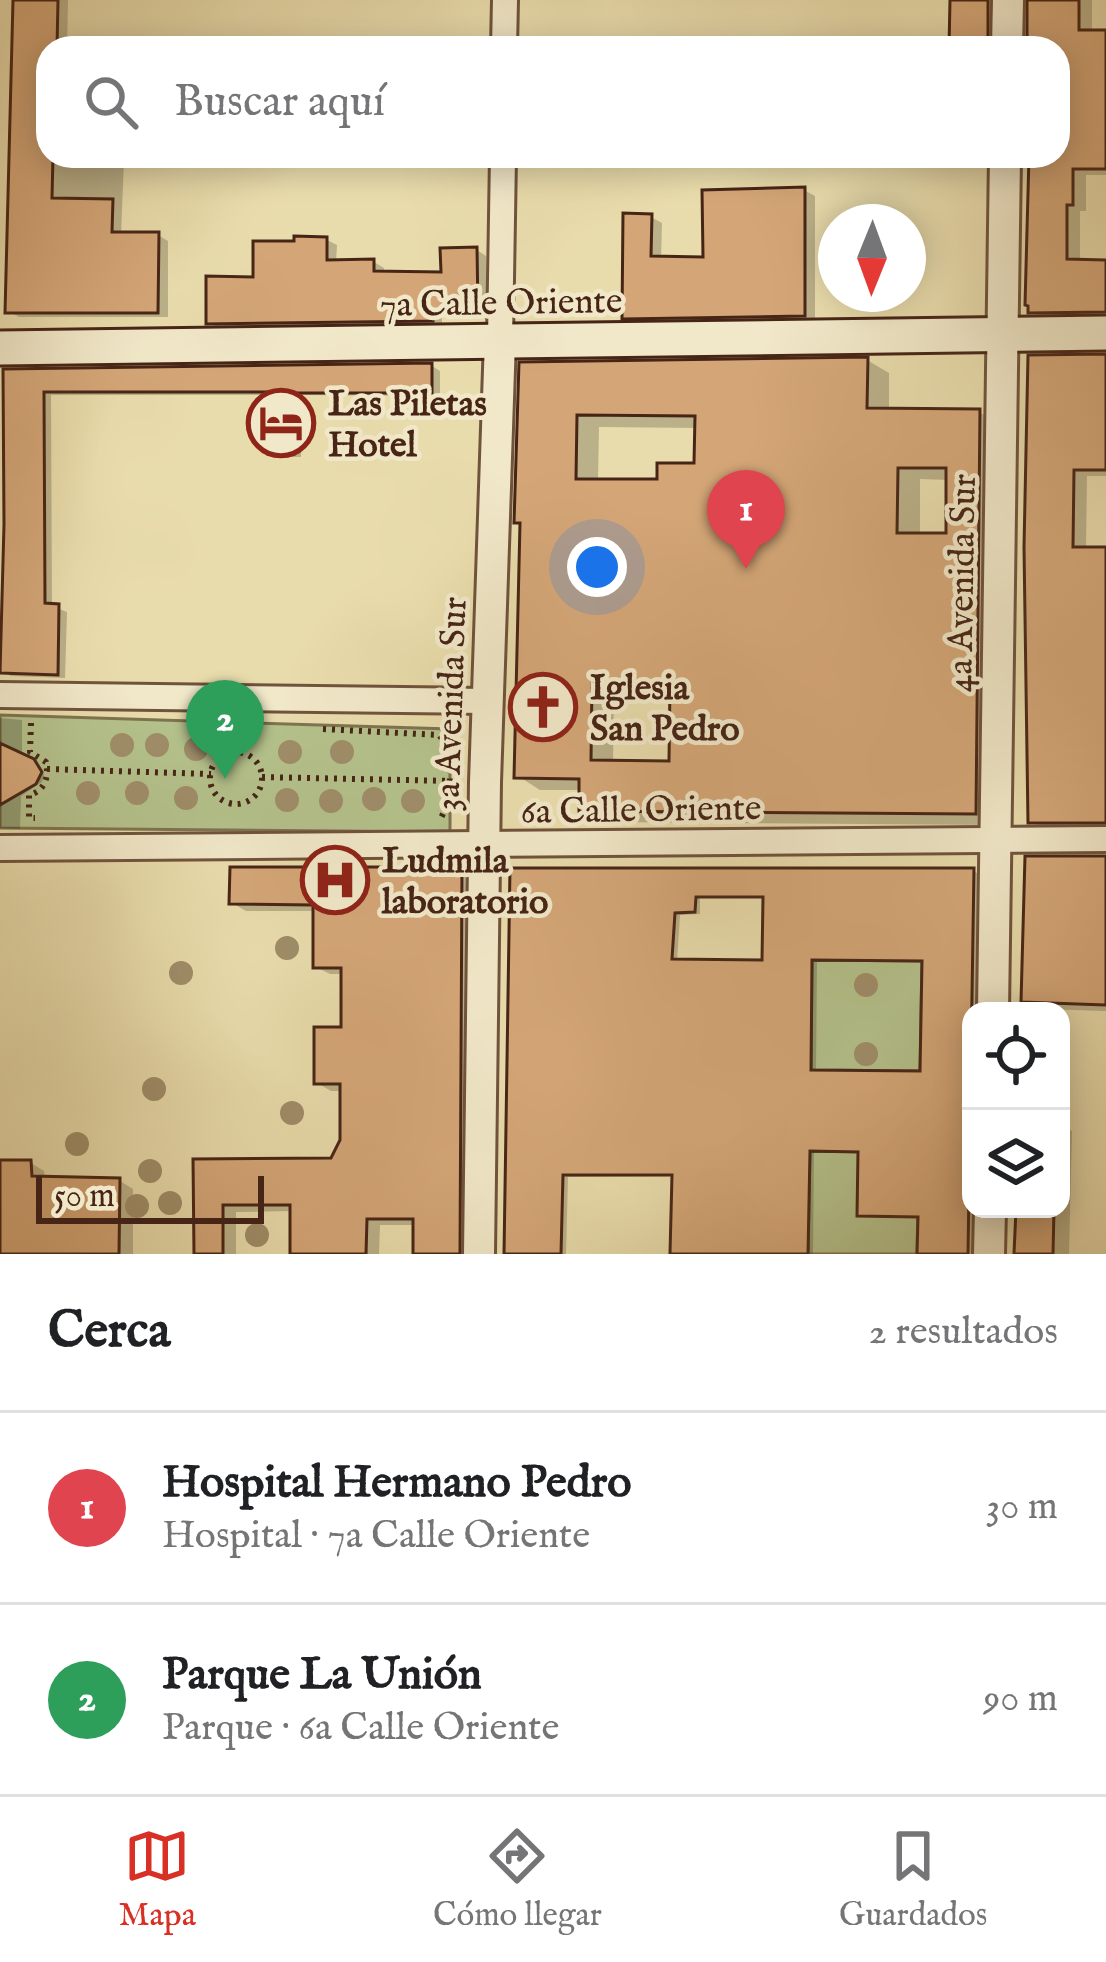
<!DOCTYPE html>
<html lang="es">
<head>
<meta charset="utf-8">
<style>
  body { margin:0; font-family:"IM FELL English",serif; background:#f2f2f2; color:#202124 }
  .controls { position:absolute; right:36px; bottom:36px; display:grid; overflow:hidden; border-radius:24px; box-shadow:0 6px 30px #0003 }
  .controls button { width:108px; height:108px; display:grid; place-items:center; padding:0; border:0; border-bottom:3px solid #e0e0e0; background:#fff; color:#202124; font:60px sans-serif }
  .compass { position:absolute; left:818px; top:204px; width:108px; height:108px; border-radius:50%; background:#fff; box-shadow:0 6px 30px #0003; rotate:181deg }
  .scale { position:absolute; left:36px; bottom:30px; width:228px; box-sizing:border-box; padding-left:12px; border:6px solid #472516; border-top:0; font-size:33px; line-height:42px; white-space:nowrap; color:#472516; -webkit-text-stroke:9px #f1e8c9; paint-order:stroke }
  .you { position:absolute; left:597px; top:567px; width:42px; height:42px; margin:-30px; border:9px solid #fff; border-radius:50%; background:#1a73e8; box-shadow:0 0 0 18px #1a73e833 }
  .badge { display:grid; place-items:center; width:78px; height:78px; border-radius:50%; background:#d93025; color:#fff; font-size:39px; font-weight:700 }
  .pin { position:absolute; translate:-50% -99px; filter:drop-shadow(0 3px 6px #0008) }
  .pin::after { content:''; position:absolute; top:63px; width:42px; height:36px; background:inherit; clip-path:polygon(0 0,100% 0,50% 100%) }
  .list { margin:0; padding:0; list-style:none }
  h2 { display:flex; justify-content:space-between; align-items:center; height:156px; margin:0; padding:0 48px; font-size:51px }
  h2 small { font-size:39px; font-weight:400; color:#757577 }
  .list li { display:grid; grid-template-columns:78px 1fr auto; gap:36px; align-items:center; box-sizing:border-box; height:192px; padding:0 48px; border-top:3px solid #e0e0e0 }
  .list b { display:block; font-size:45px; white-space:nowrap }
  .list p { margin:0; font-size:39px; white-space:nowrap; color:#757577 }
  .list em { font-size:39px; font-style:normal; color:#757577 }
  .icon { flex:none; width:66px; height:66px; fill:none; stroke:currentColor; stroke-width:2; stroke-linecap:round; stroke-linejoin:round }
  .map { position:relative; flex:none; width:1106px; height:1254px; overflow:hidden }
  .search { position:absolute; background:#fff; box-shadow:0 6px 30px #0003; left:36px; right:36px; top:36px; height:132px; display:flex; align-items:center; gap:30px; box-sizing:border-box; padding:0 42px; border-radius:36px; color:#757577; font-size:45px }
  .sheet { height:540px; background:#fff }
  nav { display:flex; justify-content:space-around; align-items:center; box-sizing:border-box; height:168px; border-top:3px solid #e0e0e0; background:#fff; font-size:33px; color:#757577 }
  nav a { display:grid; justify-items:center; gap:6px }
  nav .on { color:#d93025 }
  .map>svg:first-child { display:block }
</style>
</head>
<body>
<div class="map">
<svg width="1106" height="1254" viewBox="0 0 1106 1254">
  <rect width="100%" height="100%" fill="#e9dcac"/>
  <filter id="stains"><feTurbulence type="fractalNoise" baseFrequency=".00167" numOctaves="4"/><feColorMatrix values="0 0 0 0 .2 0 0 0 0 .09 0 0 0 0 .02 0 0 0 .5 -.17"/></filter>
  <radialGradient id="worn" r=".72"><stop offset=".6" stop-color="#630" stop-opacity="0"/><stop offset="1" stop-color="#630" stop-opacity=".3"/></radialGradient>
  <path fill="#b4c18b" stroke="#7e7350" stroke-width="3" d="M0,715L450,729V832L0,828Z
    M812,960L922,961L920,1071L811,1070Z
    M810,1151L919,1152L917,1254H808Z"/>
  <path fill="#0003" fill-rule="evenodd" d="M16,0H68L67,48H48V156H149V160L124,159L121,235H158L168,241V317H19L8,311Z
    M952,0H1004L1002,48H952Z
    M1029,0H1092V33H1106V175H1086V211H1080V262L1106,263V319H1045L1031,311V156H1058V48H1029Z
    M804,190L815,196V321L636,323L625,317L651,217L662,223L661,260H706Z
    M327,240L337,245L336,263L374,262L384,268L383,274L444,275L477,250L486,256L487,315H442V325L219,328L209,322L256,280Z
    M1106,357V476H1087L1086,550H1106V829H1045L1031,821L1027,547Z
    M867,360L889,373V411L979,412L1002,425L998,825L604,822L582,809V790H540L518,776L523,525L517,521L522,365ZM599,427L698,428L697,466L660,482H598ZM920,479L949,480L948,536H920ZM614,694L673,695L672,764L613,763Z
    M432,366L440,371V396L302,395L301,457H279L271,452L272,395H51L52,606L67,612L65,678L11,676L3,672L6,372Z
    M0,718L22,720V757L38,764L44,775L42,782L21,796L20,829L0,828Z
    M1106,858V1011L1038,1009L1024,1001Z
    M461,870L475,878L473,1254H416V1225H380L379,1254H293V1211L236,1212V1254H197L196,1162L333,1161L343,1141V1091H331L317,1083L344,1030V974H330L316,967V911H246L232,903Z
    M513,871H973L979,874L976,1011H971L973,1254H920L921,1218L865,1217L860,1214L861,1153H814L813,1254H673L675,1176L568,1177L566,1254H507ZM700,898H766L765,963L677,962L680,915L700,914ZM817,962H925L923,1074L816,1073Z
    M1061,1125L1072,1131L1069,1254H1017L1019,1209H1061Z
    M0,1163H31L44,1171L45,1179L120,1181L133,1189V1254H0Z"/>
  <path fill="#d4a677" stroke="#472516" stroke-width="3" fill-rule="evenodd" d="M13,0H58L57,48H48V156H53L52,198L113,199L112,232H159L158,313H5Z
    M950,0H988V48H949Z
    M1027,0H1079V30H1106V169H1073V205H1067V259L1106,260V312L1028,313V306L1025,305L1029,156H1058V48H1027Z
    M805,187V316L622,319L623,213L652,214L651,256L703,257L702,190Z
    M294,236L327,237V260L374,259V271L441,272L440,248L477,247L478,311H433V321L206,324V276L253,277V241H294Z
    M1106,354V470H1074L1073,547H1106V823H1028L1024,547L1028,355Z
    M868,357L867,408L980,409L976,814L579,811V779L514,778L520,523H514L519,362ZM577,415L695,416L694,463H657V479H576ZM898,468H946V533H897ZM592,683L670,684L669,761L591,760Z
    M432,363V393H295L294,454H268L269,392H44L45,603L59,604L58,675L0,673L4,524L3,369Z
    M0,743L34,759L42,772L36,784L0,805Z
    M1025,856H1106V1005L1021,1002Z
    M230,867H462L460,1254H413V1219H367L366,1254H290V1205H223V1254H194L193,1159L331,1158L340,1140V1084H314V1027H341V968H313V905L229,904Z
    M510,868H974L968,1254H917L918,1217L857,1216L858,1152L810,1151L808,1254H670L672,1175H563L561,1254H504ZM696,897H763L762,960L672,959L675,913L695,912ZM812,960L922,961L920,1071L811,1070Z
    M0,1160H31L32,1176L120,1178L119,1254H0Z
    M1016,1209H1054L1053,1254H1014Z"/>
  <g fill="none" stroke-linecap="round" stroke-linejoin="round">
    <g stroke="#70533c" stroke-width="30">
      <path id="minor" d="M504,48L505,0
        M500,340L503,156
        M0,695L487,701
        M0,848L1106,839"/>
    </g>
    <g stroke="#70533c" stroke-width="36">
      <path id="tertiary" d="M1007,48L1008,0
        M993,1011L1005,156
        M479,1254L485,782L500,340
        M989,1254L990,1209"/>
    </g>
    <g stroke="#472516" stroke-width="39">
      <path id="secondary" d="M0,348L1106,333"/>
    </g>
    <path stroke="#472516" stroke-width="6" stroke-dasharray="3 6" stroke-linecap="butt" d="M31,723L30,752L46,762C49,777 45,791 29,795V818H35
      M323,729L439,735C455,751 452,803 439,821
      M210 778a26 26 0 1 1 52 0a26 26 0 1 1-52 0Z
      M236,753L237,721
      M47,769L211,774
      M262,777L451,781"/>
    <use href="#minor" stroke="#f1e8c9" stroke-width="24"/>
    <use href="#tertiary" stroke="#f1e8c9" stroke-width="30"/>
    <use href="#secondary" stroke="#f1e8c9" stroke-width="33"/>
  </g>
  <g fill="#9f8d69">
    <circle cx="231" cy="743" r="12"/>
    <circle cx="122" cy="745" r="12"/>
    <circle cx="157" cy="745" r="12"/>
    <circle cx="196" cy="749" r="12"/>
    <circle cx="290" cy="752" r="12"/>
    <circle cx="342" cy="752" r="12"/>
    <circle cx="88" cy="793" r="12"/>
    <circle cx="137" cy="793" r="12"/>
    <circle cx="186" cy="798" r="12"/>
    <circle cx="374" cy="799" r="12"/>
    <circle cx="287" cy="800" r="12"/>
    <circle cx="331" cy="801" r="12"/>
    <circle cx="413" cy="801" r="12"/>
    <circle cx="287" cy="948" r="12"/>
    <circle cx="181" cy="973" r="12"/>
    <circle cx="866" cy="985" r="12"/>
    <circle cx="866" cy="1054" r="12"/>
    <circle cx="154" cy="1089" r="12"/>
    <circle cx="292" cy="1113" r="12"/>
    <circle cx="77" cy="1144" r="12"/>
    <circle cx="150" cy="1171" r="12"/>
    <circle cx="170" cy="1203" r="12"/>
    <circle cx="137" cy="1206" r="12"/>
    <circle cx="257" cy="1235" r="12"/>
  </g>
  <defs>
    <g id="hotel-ring" transform="scale(3.45)"><circle r="9.5" fill="#f1e8c9" stroke="#8f2418" stroke-width="1.5"/><path d="M-6-4.5h1.5V1H6V5H4.5V3h-9V5H-6ZM-4 0a1.8 1.8 0 1 1 3.6 0ZM.5 0V-2.5h3Q6-2.5 6 0Z" fill="#8f2418"/></g>
    <g id="church-ring" transform="scale(3.45)"><circle r="9.5" fill="#f1e8c9" stroke="#8f2418" stroke-width="1.5"/><path d="M-1.2-6h2.4v3.5h3.3v2.4h-3.3V6h-2.4V-.1h-3.3v-2.4h3.3Z" fill="#8f2418"/></g>
    <g id="hospital-ring" transform="scale(3.45)"><circle r="9.5" fill="#f1e8c9" stroke="#8f2418" stroke-width="1.5"/><path d="M-5-5h3v3.5h4V-5h3V5h-3V1.5h-4V5h-3Z" fill="#8f2418"/></g>
  </defs>
  <g fill-rule="evenodd">
    <use href="#hotel-ring" x="281" y="423"/>
    <use href="#church-ring" x="543" y="707"/>
    <use href="#hospital-ring" x="335" y="880"/>
  </g>
  <g text-anchor="middle" stroke-width="9" stroke-linejoin="round" paint-order="stroke">
    <g font-size="36" fill="#472516" stroke="#f1e8c9">
      <text transform="translate(501 301) rotate(-1)" y="13">7a Calle Oriente</text>
      <text transform="translate(960 583) rotate(-89)" y="13">4a Avenida Sur</text>
      <text transform="translate(449 704) rotate(-88)" y="13">3a Avenida Sur</text>
      <text transform="translate(641 808) rotate(-1)" y="13">6a Calle Oriente</text>
    </g>
    <g font-size="36" font-weight="bold" fill="#472516" stroke="#f1e8c9" text-anchor="start">
      <text x="328" y="415">Las Piletas<tspan x="328" dy="41">Hotel</tspan></text>
      <text x="590" y="699">Iglesia<tspan x="590" dy="41">San Pedro</tspan></text>
      <text x="382" y="872">Ludmila<tspan x="382" dy="41">laboratorio</tspan></text>
    </g>
  </g>
  <rect width="100%" height="100%" filter="url(#stains)"/>
  <rect width="100%" height="100%" fill="url(#worn)"/>
</svg>
<div class="controls">
<button><svg class="icon" aria-label="locate" viewBox="0 0 24 24"><circle cx="12" cy="12" r="6"/><path d="M12 2v4M12 18v4M2 12h4M18 12h4"/></svg></button>
<button><svg class="icon" aria-label="layers" viewBox="0 0 24 24"><path d="M12 4l9 5-9 5-9-5zM3 14l9 5 9-5"/></svg></button>
</div>
<svg class="compass" viewBox="-18 -18 36 36"><path d="M0-13l5 13h-10z" fill="#e53935"/><path d="M0 13l5-13h-10z" fill="#757577"/></svg>
<div class="scale">50 m</div>
<div class="you"></div>
<div class="pin badge" style="left:746px;top:569px;background:#e0444e">1</div>
<div class="pin badge" style="left:225px;top:779px;background:#2e9e5b">2</div>
<div class="search"><svg class="icon" aria-label="search" viewBox="0 0 24 24"><circle cx="10" cy="10" r="6"/><path d="M15 15l6 6"/></svg>Buscar aquí</div>
</div>
<section class="sheet">
<h2>Cerca<small>2 resultados</small></h2>
<ul class="list">
<li><span class="badge" style="background:#e0444e">1</span><div><b>Hospital Hermano Pedro</b><p>Hospital · 7a Calle Oriente</p></div><em>30 m</em></li>
<li><span class="badge" style="background:#2e9e5b">2</span><div><b>Parque La Unión</b><p>Parque · 6a Calle Oriente</p></div><em>90 m</em></li>
</ul>
</section>
<nav>
<a class="on"><svg class="icon" aria-label="map" viewBox="0 0 24 24"><path d="M3 6l6-2 6 2 6-2v14l-6 2-6-2-6 2zM9 4v14M15 6v14"/></svg>Mapa</a>
<a><svg class="icon" aria-label="directions" viewBox="0 0 24 24"><path d="M12 3l9 9-9 9-9-9zM9 14v-3h6M13 9l2 2-2 2"/></svg>Cómo llegar</a>
<a><svg class="icon" aria-label="saved" viewBox="0 0 24 24"><path d="M7 4h10v16l-5-4-5 4z"/></svg>Guardados</a>
</nav>
</body>
</html>
